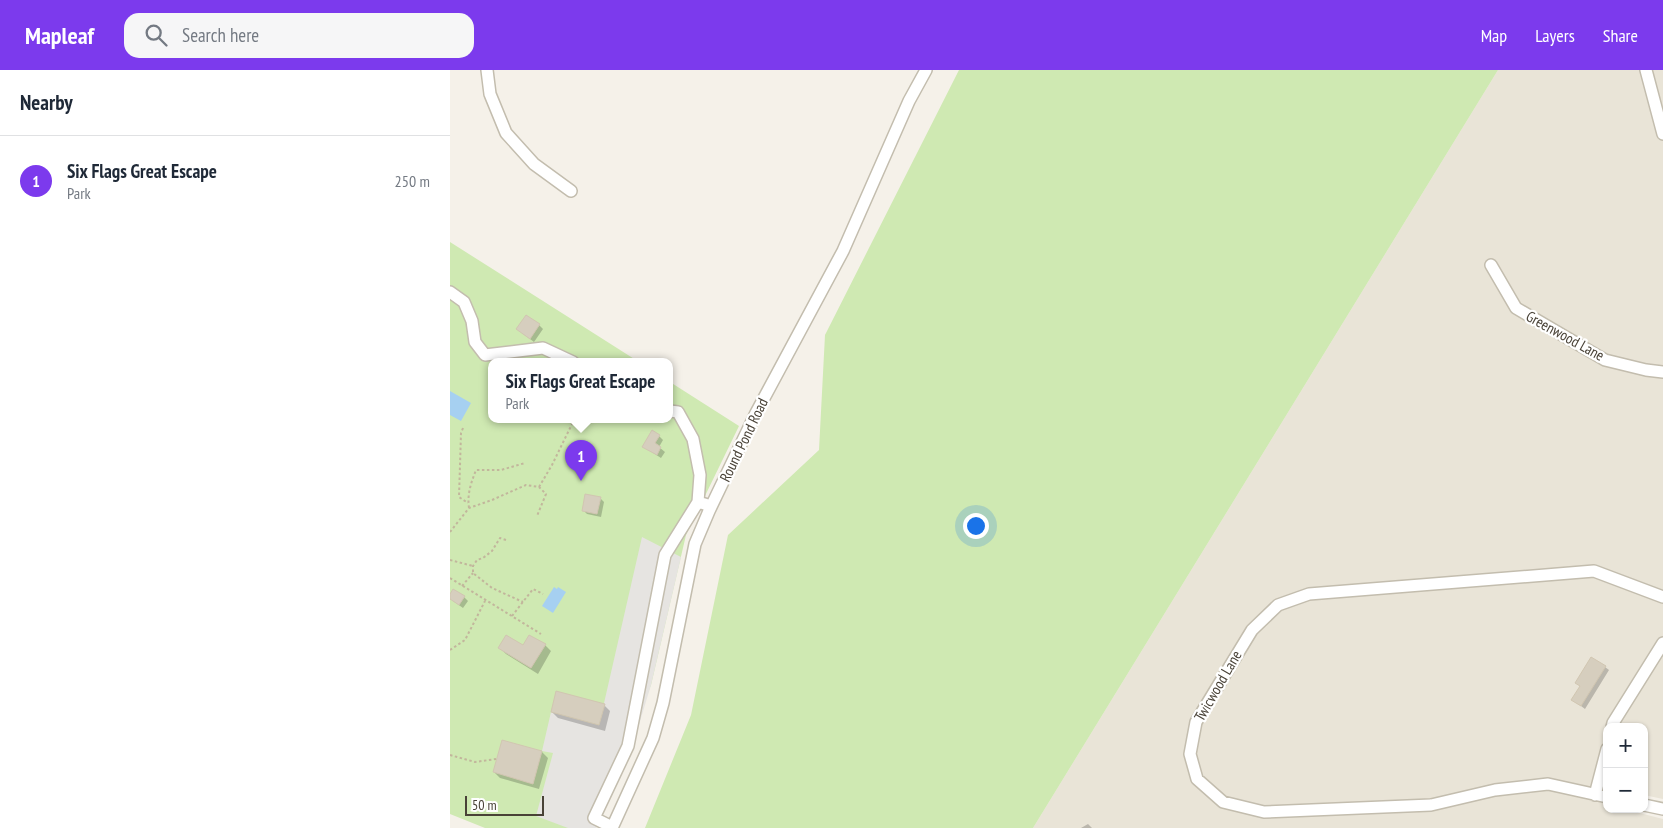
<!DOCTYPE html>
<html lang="en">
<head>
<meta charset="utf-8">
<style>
  body { margin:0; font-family:"PT Sans Narrow",sans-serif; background:#f6f6f7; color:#1f2937 }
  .controls { position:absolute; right:15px; bottom:15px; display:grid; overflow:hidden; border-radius:10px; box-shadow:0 1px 4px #0004 }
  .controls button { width:45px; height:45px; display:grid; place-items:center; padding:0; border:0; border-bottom:1px solid #e0e1e3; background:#fff; color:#1f2937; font:25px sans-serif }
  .scale { position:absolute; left:15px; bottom:12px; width:79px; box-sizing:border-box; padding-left:5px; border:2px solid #494237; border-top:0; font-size:14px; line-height:18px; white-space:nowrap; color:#494237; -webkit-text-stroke:4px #fff; paint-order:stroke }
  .you { position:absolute; left:525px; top:455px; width:18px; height:18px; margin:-12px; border:4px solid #fff; border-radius:50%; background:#1a73e8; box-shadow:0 0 0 8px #1a73e833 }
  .badge { display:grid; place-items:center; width:32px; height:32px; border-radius:50%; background:#7c3aed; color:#fff; font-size:16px; font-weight:700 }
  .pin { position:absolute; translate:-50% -41px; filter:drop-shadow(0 1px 2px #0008) }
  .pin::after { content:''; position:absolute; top:26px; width:18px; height:15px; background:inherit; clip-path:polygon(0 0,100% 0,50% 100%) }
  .popup { position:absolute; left:38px; top:288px; width:185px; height:65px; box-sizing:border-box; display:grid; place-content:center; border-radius:10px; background:#fff; filter:drop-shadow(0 1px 4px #0005); font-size:16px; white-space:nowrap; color:#747a83 }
  .popup b { font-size:19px; color:#1f2937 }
  .popup::after { content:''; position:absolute; left:50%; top:100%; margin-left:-10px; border:10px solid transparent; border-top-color:#fff }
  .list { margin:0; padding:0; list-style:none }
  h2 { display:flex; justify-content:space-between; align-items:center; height:65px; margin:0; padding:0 20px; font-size:21px }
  h2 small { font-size:16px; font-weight:400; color:#747a83 }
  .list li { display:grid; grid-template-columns:32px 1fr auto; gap:15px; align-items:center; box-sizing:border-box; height:90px; padding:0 20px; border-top:1px solid #e0e1e3 }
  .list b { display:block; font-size:19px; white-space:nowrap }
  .list p { margin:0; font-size:16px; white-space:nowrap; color:#747a83 }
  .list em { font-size:16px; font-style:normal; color:#747a83 }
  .icon { flex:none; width:28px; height:28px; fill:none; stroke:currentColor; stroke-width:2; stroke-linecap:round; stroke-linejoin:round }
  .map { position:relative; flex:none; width:1213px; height:758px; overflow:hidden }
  header { display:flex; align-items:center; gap:30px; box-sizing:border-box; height:70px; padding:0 25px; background:#7c3aed; color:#fff }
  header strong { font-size:24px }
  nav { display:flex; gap:28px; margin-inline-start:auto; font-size:18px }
  .search { width:350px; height:45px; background:#f6f6f7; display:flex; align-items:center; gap:12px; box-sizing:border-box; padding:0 18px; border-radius:15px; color:#747a83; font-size:19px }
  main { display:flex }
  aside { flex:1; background:#fff }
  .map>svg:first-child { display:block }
</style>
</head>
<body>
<header>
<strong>Mapleaf</strong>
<div class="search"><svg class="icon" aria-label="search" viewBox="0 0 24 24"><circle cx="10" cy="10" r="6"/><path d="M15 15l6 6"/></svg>Search here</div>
<nav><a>Map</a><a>Layers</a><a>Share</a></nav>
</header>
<main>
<aside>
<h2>Nearby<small></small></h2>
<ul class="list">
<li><span class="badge">1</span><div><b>Six Flags Great Escape</b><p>Park</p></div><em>250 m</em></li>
</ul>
</aside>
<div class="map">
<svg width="1213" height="758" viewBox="0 0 1213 758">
  <rect width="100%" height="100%" fill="#f5f1e9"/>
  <path fill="#e9e4d7" d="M1048,0H1213V729L1194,725V657H1157V739H1174L1213,749V758H583Z"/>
  <path fill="#cfe9b2" d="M509,0H1048L583,758H195L241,645L278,465L369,380L375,265Z
    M0,172L189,292H42V350H220V312L289,356L236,465L201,615L146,758H35L0,744Z"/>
  <path fill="#e6e4e1" d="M192,467L231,487L201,615L181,681L146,758H118L86,746L103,683L92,681L101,642L149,655Z"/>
  <path fill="#a6d0f1" d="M0,321L21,333L11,351L0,345Z
    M104,517L107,519L108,517L116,522L103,543L92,536Z"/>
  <path fill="#0003" d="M89,255L93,259L84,272L72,263Z
    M209,366L213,370L209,377L215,382L211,388L194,377Z
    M150,428L154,432L151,447L137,444L133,440Z
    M0,527H14L18,531L13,538L3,531Z
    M95,575L101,581L88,604L56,584L50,578Z
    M1155,597L1159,600L1135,639L1127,633L1131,617Z
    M154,635L160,641L155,661L108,648L102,642Z
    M53,671L92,682L98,688L89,719L50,708L44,702Z
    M638,754L642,758H631Z"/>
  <path fill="#d6cebe" stroke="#d1c6b1" d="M76,245L90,254L80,269L66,259Z
    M202,360L210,365L205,373L211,377L207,385L192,377Z
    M135,424L151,427L147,444L132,441Z
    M3,519L15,526L9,535L0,529V524Z
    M56,565L73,575L79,565L96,574L81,598L48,578Z
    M1141,587L1156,596L1131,636L1121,630L1130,616L1125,613Z
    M106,621L155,634L149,655L101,642Z
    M52,670L92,681L83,714L43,702Z"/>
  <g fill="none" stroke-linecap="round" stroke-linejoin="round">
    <g stroke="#c3bdae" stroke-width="14">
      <path id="minor" d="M37,0L40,24L56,63L84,94L121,121
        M1196,0L1213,64
        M1041,195L1066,238L1155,290L1196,300L1213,302
        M0,222L14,232L22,251L25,272L35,285L93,278L123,292
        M220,341L228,342L243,369L250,405L248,432
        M1162,657L1163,653L1213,573
        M1145,725L1157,679
        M1157,727L1098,714L1045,720L981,735L814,742L773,732L747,709L740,684L746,652L802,560L828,535L859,524L1144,501L1213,527
        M1194,735L1213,739
        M162,757L144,748L178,676L215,485L248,432L261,436
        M162,758L203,668L213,633L245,474L259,441L306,343L393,181L459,31L476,0"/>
    </g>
    <path stroke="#c2b69c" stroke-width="2" stroke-dasharray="2.5 2.5" stroke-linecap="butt" d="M13,358L11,363L9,427L18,433
      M89,417L102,395L124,350
      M19,438C17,424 21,413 26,400H51L75,393
      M0,462L19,438L42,430L76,415L89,417L96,424L87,446
      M56,470L50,468L42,481L33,488L27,490L23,496V503L42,518L73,532
      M0,490L23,496
      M0,508L91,564
      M12,516L23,503
      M62,546L83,519L93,524
      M0,580L15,570L35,531
      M0,685L25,692L46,689"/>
    <use href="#minor" stroke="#fff" stroke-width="11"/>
  </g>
  <g text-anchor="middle" stroke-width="4.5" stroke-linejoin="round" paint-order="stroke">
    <g font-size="15" fill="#494237" stroke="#fff">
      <text transform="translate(1115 266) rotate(29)" y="5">Greenwood Lane</text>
      <text transform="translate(294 370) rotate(-64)" y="5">Round Pond Road</text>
      <text transform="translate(768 616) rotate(-60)" y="5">Twicwood Lane</text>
    </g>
  </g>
</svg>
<div class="controls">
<button>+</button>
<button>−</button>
</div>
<div class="scale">50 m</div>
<div class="you"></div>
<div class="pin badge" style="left:131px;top:411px">1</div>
<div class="popup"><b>Six Flags Great Escape</b>Park</div>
</div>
</main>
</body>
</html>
